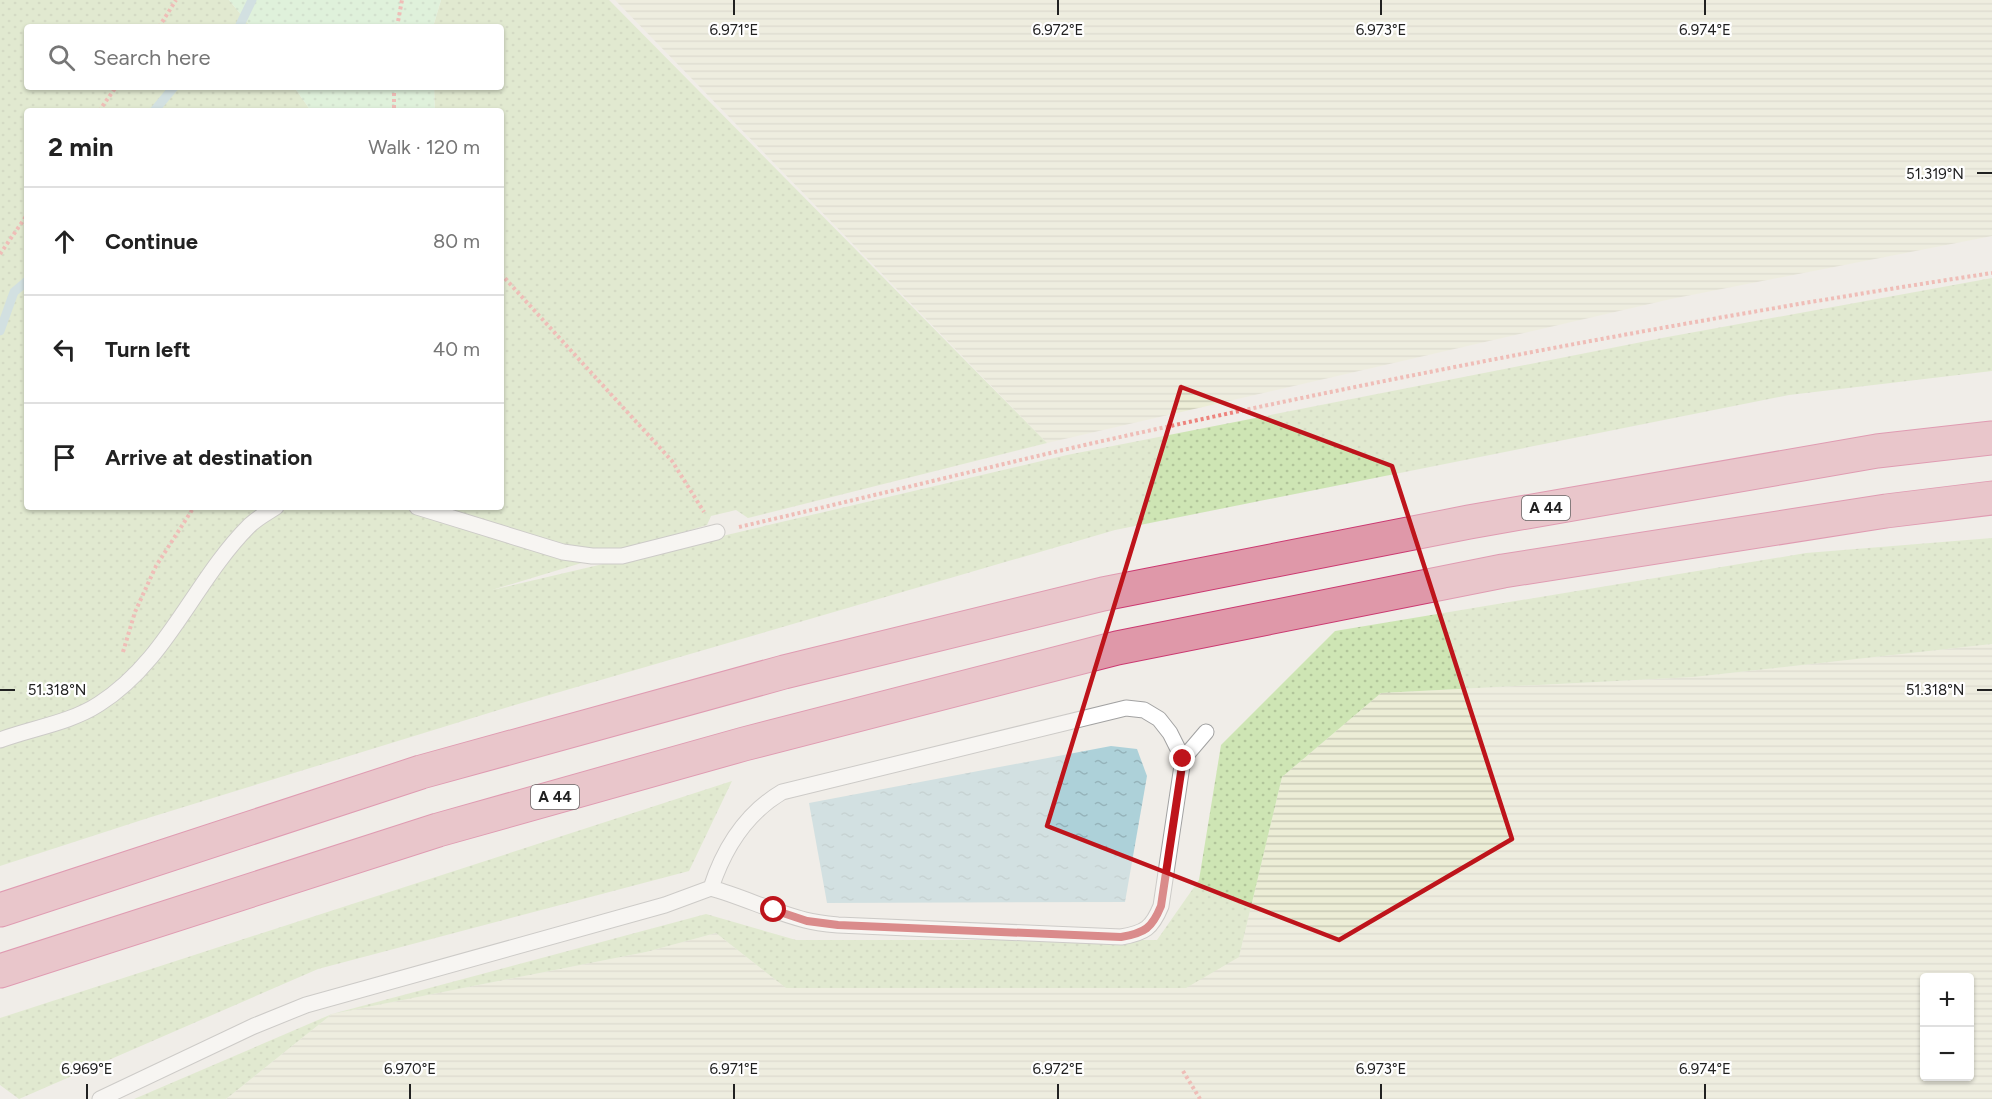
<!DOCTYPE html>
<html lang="en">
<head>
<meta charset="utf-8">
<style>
  body { margin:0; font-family:Figtree,sans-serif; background:#f6f6f6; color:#222 }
  .controls { position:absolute; right:18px; bottom:18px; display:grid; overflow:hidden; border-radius:6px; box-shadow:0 2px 4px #0004 }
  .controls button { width:54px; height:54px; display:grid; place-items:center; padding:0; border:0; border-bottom:2px solid #e0e0e0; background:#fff; color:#222; font:30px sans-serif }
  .stop { position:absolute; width:18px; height:18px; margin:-14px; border:4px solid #be141b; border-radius:50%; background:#fff }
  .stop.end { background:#be141b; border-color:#fff; box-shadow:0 2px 6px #0008 }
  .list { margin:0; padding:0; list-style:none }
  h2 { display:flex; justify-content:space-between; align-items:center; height:78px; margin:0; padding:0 24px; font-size:26px }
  h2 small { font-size:20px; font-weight:400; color:#767676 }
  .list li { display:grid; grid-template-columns:39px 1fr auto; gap:18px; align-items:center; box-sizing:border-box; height:108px; padding:0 24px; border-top:2px solid #e0e0e0 }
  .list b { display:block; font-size:22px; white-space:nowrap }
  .list em { font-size:20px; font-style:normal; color:#767676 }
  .icon { flex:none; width:33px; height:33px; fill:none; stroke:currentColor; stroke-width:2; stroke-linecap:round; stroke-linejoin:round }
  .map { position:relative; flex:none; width:1992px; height:1099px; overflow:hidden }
  .search { position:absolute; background:#fff; box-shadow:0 2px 4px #0004; left:24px; top:24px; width:480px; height:66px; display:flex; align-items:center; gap:15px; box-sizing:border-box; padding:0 21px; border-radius:6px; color:#767676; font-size:22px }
  .panel { position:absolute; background:#fff; box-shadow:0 2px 4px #0004; left:24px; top:108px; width:480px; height:402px; border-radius:6px }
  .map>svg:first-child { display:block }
</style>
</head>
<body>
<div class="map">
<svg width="1992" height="1099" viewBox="0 0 1992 1099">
  <defs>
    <pattern id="farmland-rules" width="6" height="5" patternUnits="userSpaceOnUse" patternTransform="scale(1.5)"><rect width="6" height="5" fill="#ecedd6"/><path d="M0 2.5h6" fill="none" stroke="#cacbb7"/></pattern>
    <pattern id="grass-dots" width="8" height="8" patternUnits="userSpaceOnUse" patternTransform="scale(1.5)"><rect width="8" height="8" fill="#cee5b4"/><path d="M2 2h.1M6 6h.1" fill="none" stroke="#b1c49a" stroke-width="1.8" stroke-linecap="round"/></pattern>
    <pattern id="park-dots" width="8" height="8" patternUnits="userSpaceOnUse" patternTransform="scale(1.5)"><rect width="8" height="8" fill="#cbf5cc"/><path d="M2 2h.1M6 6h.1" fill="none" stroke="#aed2af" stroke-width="1.8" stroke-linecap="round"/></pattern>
    <pattern id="water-ripples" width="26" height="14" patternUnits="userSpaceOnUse" patternTransform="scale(1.5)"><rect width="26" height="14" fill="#add1d9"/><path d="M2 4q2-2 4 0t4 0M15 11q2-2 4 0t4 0" fill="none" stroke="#95b3ba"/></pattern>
  </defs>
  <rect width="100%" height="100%" fill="#f0ede8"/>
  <path fill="url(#farmland-rules)" fill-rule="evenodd" d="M615,0H1992V236L1671,299L1047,443Z
    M1992,644V1099H226L332,1014L646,952L716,933L786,988L1239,957L1282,777L1381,693L1694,677ZM1924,978H1970V1076H1924Z"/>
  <path fill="url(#grass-dots)" d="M0,0H229L251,27H27V87H294L311,111H27V507H501V111H435L434,87H501V27H433L441,0H609L1047,443L748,518L736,510L711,516L707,525L492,590L1067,455L1662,338L1992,278V371L1789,395L1115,530L505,708L148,818L0,866Z
    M1992,538V644L1694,677L1381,693L1282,777L1239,957L1186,988H786L716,933L646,952L332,1014L226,1099H134L332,1014L706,914L796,940H1157L1199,880L1221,745L1335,631L1806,553Z
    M732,781L689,871L318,969L19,1099L0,1085V1018Z"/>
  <path fill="url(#park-dots)" d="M229,0H441L433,27H251Z
    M294,87H434L435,111H311Z"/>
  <path fill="url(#water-ripples)" d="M1111,746L1137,749L1147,776L1125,902L827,903L809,803Z"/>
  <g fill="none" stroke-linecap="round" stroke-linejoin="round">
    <path stroke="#add1d9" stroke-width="9" d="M239,27L252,0
      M154,111L174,87
      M0,331L14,292L27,281"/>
    <g stroke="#a2a2a2" stroke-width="17">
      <path id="lane" d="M417,507L563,552L592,556H622L717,532
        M1126,708L1144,710L1159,719L1170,733L1183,759L1161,906C1152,928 1145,933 1121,937L838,925C827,924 816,923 805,920C773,912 743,897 711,888C724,848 745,814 782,792Z
        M0,740C32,728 70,723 99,704C167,661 194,581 249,526C257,518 267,513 276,507
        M1183,759L1206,732
        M100,1099L254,1026L306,1005L665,905L711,888"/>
    </g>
    <g stroke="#cb3971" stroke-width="35">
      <path id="highway" d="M0,910L421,772L784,672L1103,594L1469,522L1877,451L1992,438
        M0,971L438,830L744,744L1117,648L1503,571L1886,511L1992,498"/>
    </g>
    <path stroke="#ed837d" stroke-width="4" stroke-dasharray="3 3" stroke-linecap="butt" d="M159,27L176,0
      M397,27L402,0
      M394,87V111
      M99,111L116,87
      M0,254L27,215
      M501,274L672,461L704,512
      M739,527C856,500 972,471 1089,444C1388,377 1690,319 1992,273
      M123,652L135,612L156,566L194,507
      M1183,1071L1200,1099"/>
    <use href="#lane" stroke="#fff" stroke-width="15"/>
    <use href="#highway" stroke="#df98a9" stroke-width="33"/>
  </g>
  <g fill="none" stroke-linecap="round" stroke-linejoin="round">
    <path stroke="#be141b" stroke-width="8" d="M774,910L807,921L838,925L1121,937C1145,933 1152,928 1161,906L1183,759"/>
  </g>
  <path d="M0 0H1992V1099H0ZM1181,387L1392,466L1512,839L1339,940L1047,826Z" fill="#f0ede8" fill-opacity=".55" fill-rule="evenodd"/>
  <path fill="none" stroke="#be141b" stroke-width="4.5" stroke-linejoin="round" d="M1181,387L1392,466L1512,839L1339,940L1047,826Z"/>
  <path fill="none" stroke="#212121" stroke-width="2" d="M734,0V15M1058,0V15M1381,0V15M1705,0V15M1977,173H1992M0,690H15M1977,690H1992M87,1084V1099M410,1084V1099M734,1084V1099M1058,1084V1099M1381,1084V1099M1705,1084V1099"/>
  <g text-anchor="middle" stroke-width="4.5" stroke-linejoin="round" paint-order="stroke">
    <g fill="#fff" stroke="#646464" stroke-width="1.5">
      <rect x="1522" y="496" width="48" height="24" rx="4.5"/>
      <rect x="531" y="785" width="48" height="24" rx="4.5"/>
    </g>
    <g font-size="15" font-weight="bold" fill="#212121">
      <text x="1546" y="513">A 44</text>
      <text x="555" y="802">A 44</text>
    </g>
  </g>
  <g font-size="15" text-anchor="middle" fill="#212121" stroke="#fff" stroke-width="4.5" stroke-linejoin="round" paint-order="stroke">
    <text x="734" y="35">6.971°E</text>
    <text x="1058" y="35">6.972°E</text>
    <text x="1381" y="35">6.973°E</text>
    <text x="1705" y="35">6.974°E</text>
    <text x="1935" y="179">51.319°N</text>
    <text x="57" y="695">51.318°N</text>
    <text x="1935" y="695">51.318°N</text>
    <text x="87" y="1074">6.969°E</text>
    <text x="410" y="1074">6.970°E</text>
    <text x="734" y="1074">6.971°E</text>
    <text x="1058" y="1074">6.972°E</text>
    <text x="1381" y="1074">6.973°E</text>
    <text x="1705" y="1074">6.974°E</text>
  </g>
</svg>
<div class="controls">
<button>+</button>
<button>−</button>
</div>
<div class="stop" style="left:774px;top:910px"></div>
<div class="stop end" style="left:1183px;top:759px"></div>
<div class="search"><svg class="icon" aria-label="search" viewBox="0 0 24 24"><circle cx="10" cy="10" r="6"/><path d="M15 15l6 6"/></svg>Search here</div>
<section class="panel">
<h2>2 min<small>Walk · 120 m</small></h2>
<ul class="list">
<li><svg class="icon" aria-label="ahead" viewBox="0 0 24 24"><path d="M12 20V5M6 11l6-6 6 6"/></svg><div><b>Continue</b></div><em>80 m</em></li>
<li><svg class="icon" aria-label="left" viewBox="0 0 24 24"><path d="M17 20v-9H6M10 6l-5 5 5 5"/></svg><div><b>Turn left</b></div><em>40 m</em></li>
<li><svg class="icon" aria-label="arrive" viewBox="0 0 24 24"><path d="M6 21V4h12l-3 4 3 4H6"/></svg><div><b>Arrive at destination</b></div></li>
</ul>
</section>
</div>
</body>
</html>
